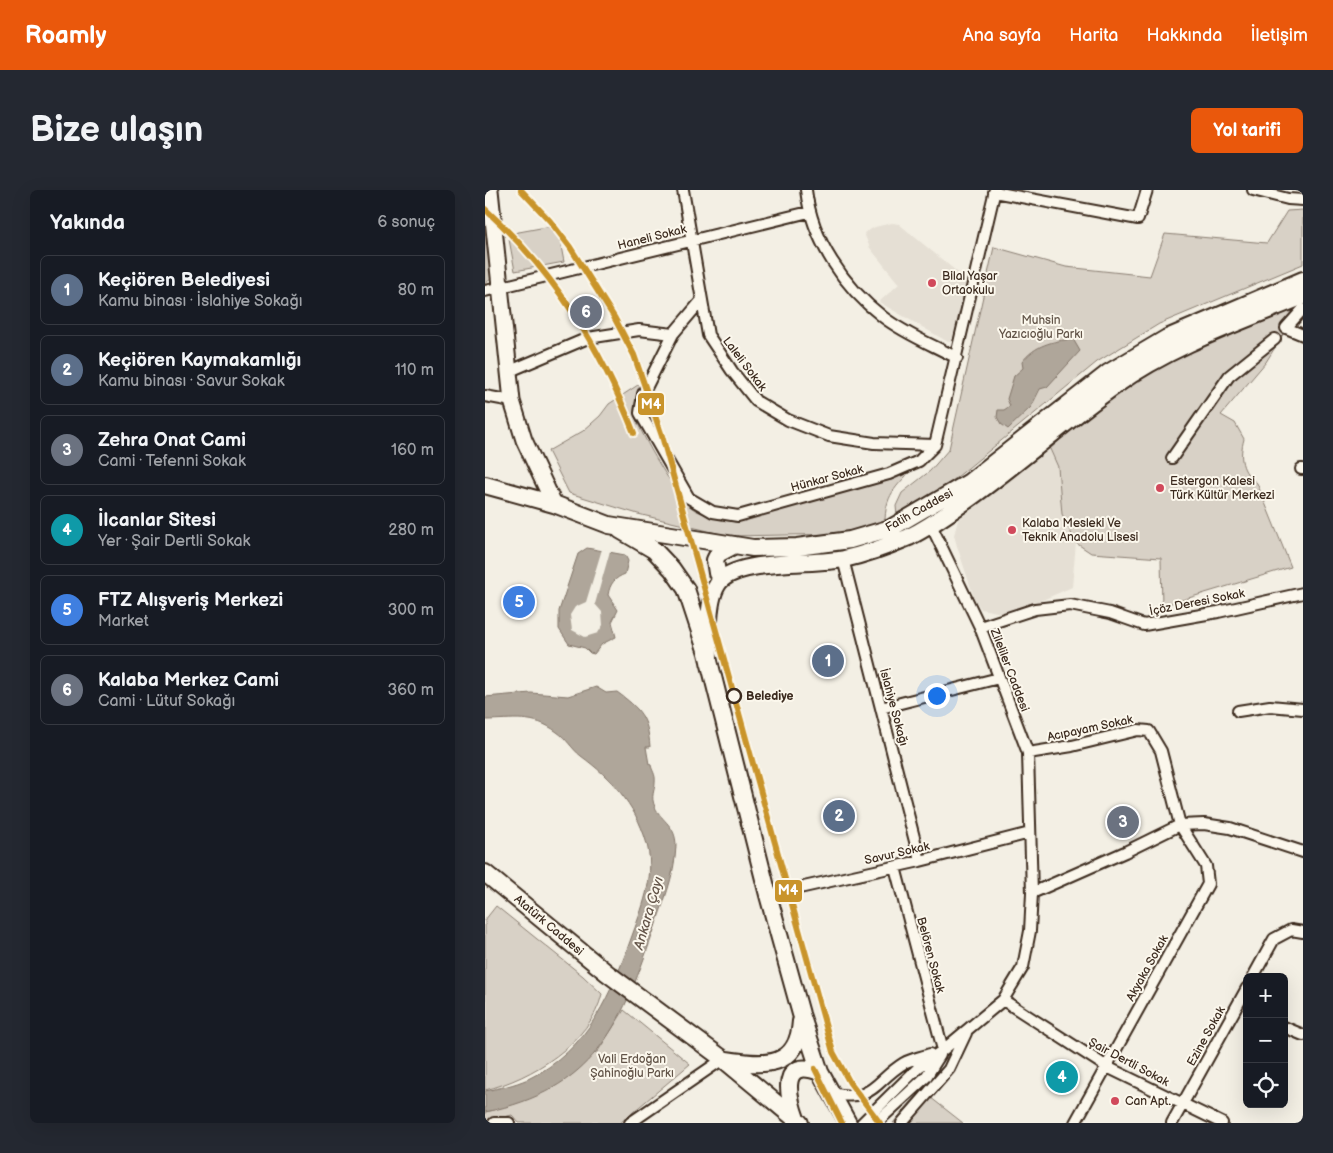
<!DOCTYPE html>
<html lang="tr">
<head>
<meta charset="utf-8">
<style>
  body { margin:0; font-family:"Balsamiq Sans",sans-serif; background:#242831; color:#f1f3f6 }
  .controls { position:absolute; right:15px; bottom:15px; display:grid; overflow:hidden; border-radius:8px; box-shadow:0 5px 20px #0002 }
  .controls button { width:45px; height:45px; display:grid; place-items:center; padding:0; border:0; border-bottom:1px solid #363941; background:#171b24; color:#f1f3f6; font:25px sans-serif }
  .you { position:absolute; left:451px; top:505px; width:18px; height:18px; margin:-12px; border:4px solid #fff; border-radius:50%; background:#1a73e8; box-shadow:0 0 0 8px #1a73e833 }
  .badge { display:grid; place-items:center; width:32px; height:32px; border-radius:50%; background:#ea580c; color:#fff; font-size:16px; font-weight:700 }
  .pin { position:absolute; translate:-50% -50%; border:2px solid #fff; box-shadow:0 1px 5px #0006 }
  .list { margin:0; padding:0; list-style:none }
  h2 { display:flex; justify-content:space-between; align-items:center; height:65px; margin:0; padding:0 20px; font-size:21px }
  h2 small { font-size:16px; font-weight:400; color:#9ea1a6 }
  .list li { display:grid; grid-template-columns:32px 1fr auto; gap:15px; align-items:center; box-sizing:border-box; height:70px; margin:0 10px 10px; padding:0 10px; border:1px solid #363941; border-radius:8px }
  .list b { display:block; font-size:19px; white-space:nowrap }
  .list p { margin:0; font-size:16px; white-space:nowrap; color:#9ea1a6 }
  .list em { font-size:16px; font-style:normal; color:#9ea1a6 }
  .icon { flex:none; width:28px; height:28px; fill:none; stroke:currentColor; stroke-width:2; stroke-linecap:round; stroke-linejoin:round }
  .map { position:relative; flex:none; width:818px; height:933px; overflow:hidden; border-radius:8px }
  header { display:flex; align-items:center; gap:30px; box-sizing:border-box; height:70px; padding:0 25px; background:#ea580c; color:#fff }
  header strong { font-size:24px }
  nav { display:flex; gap:28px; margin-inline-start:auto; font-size:18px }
  .intro { display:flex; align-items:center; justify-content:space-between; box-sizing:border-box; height:120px; padding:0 30px }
  h1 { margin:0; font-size:35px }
  .button { padding:12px 22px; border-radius:8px; background:#ea580c; color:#fff; font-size:18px; font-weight:700 }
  main { display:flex; gap:30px; padding:0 30px }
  aside { flex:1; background:#171b24; border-radius:8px; box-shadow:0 5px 20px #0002 }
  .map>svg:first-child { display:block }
</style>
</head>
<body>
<header>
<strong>Roamly</strong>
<nav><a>Ana sayfa</a><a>Harita</a><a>Hakkında</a><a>İletişim</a></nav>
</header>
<div class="intro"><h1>Bize ulaşın</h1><a class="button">Yol tarifi</a></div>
<main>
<aside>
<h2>Yakında<small>6 sonuç</small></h2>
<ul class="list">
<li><span class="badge" style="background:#5c6f8a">1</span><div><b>Keçiören Belediyesi</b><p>Kamu binası · İslahiye Sokağı</p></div><em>80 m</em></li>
<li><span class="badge" style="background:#5c6f8a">2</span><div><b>Keçiören Kaymakamlığı</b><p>Kamu binası · Savur Sokak</p></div><em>110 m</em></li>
<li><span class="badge" style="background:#6b7280">3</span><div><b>Zehra Onat Cami</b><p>Cami · Tefenni Sokak</p></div><em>160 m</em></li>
<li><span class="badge" style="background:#0f9aa8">4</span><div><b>İlcanlar Sitesi</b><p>Yer · Şair Dertli Sokak</p></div><em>280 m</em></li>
<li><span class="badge" style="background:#3f7fe0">5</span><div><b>FTZ Alışveriş Merkezi</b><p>Market</p></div><em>300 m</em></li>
<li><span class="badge" style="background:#6b7280">6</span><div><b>Kalaba Merkez Cami</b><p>Cami · Lütuf Sokağı</p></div><em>360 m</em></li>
</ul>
</aside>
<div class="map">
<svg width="818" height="933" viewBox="0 0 818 933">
  <rect width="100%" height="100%" fill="#f3efe4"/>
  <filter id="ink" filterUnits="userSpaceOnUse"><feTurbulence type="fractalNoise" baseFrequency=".02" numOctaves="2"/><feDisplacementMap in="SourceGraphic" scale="10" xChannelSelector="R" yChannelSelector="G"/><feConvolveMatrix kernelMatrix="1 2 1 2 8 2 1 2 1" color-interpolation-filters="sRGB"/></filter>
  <g filter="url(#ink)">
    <path fill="#e5dfd4" d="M407,33L414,34L483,91L470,151L463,152L394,112L414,94L385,58L379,43L390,37Z
      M565,259L573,277L577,324L591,353L587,397L535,420L517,423L496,419L490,410L472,356L469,345L473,330Z"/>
    <path fill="#d8d1c6" stroke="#8a7e72" d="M0,0L8,87L0,94Z
      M818,20V74L674,134L612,172L466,292L412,326L411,316L417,303L445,281L464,259L509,57L581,77L665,86L680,44L782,53L802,21Z
      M72,35L79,72L30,81L23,44Z
      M818,112L781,172L736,225L750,233L759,249C754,267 756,282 772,293L806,377L677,416L676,368L606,363L591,353L577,324L573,277L565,259L607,221L690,164Z
      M156,193C154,202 148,215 149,223C154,242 194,312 210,320C222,326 237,328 250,332L428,279C410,297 400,306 400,333L360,344L244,346L153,324L84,303L63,261L98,241L115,226L124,214Z
      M11,716L98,786L117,804C106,852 46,889 0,900V730Z
      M139,820L205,874L135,933H34L27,925L0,932V922L10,920L113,861Z
      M436,900L478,933H408Z"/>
    <path fill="#afa69a" stroke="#817468" d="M588,149L595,161L562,197L555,199L546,217L523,239L516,234L512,227L513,220H519L525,216L522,209L529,186L538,178L537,172C550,155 567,151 588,149Z
      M102,358L140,365L143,371L140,384C130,388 125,393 123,405L133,420L127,432L131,447L117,454L109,464L105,463L100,458L84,454L74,439V421L93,364Z
      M111,497L121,503L132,502C155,519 163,527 165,557H161L164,574L166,575C167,581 171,584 170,592C170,601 165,606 170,617C177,632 191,635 191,656C190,686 177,715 168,743C135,839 108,900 0,922V901C15,898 29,895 43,889C104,860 127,802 148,743C159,713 171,683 161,651C150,614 126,588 96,566C87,559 81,548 72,542C48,524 28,530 0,530V507L46,503L83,506Z"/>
    <path fill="#f3efe4" d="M117,359L125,361L110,414L117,422L118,435L113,443L100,447L87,440L85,425L90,417L101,412Z"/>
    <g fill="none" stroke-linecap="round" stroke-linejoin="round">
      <g stroke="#3b2a1e" stroke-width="14">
        <path id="street" d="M198,0L223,145L247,181L271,211L303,230L344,246L389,253L450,255
          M321,0C327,50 359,97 398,127C420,144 448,155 472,168
          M768,0L803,9L818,10
          M509,2L653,29L662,0
          M0,101L324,22
          M216,111L188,144L158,204L155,223L204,308L228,322L253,326L404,284L434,271L450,255L510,0
          M818,119L801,138L818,145
          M25,181L103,148L154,140L188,144
          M0,206L27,211
          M687,268L744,186L790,149
          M816,279H818
          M358,369L435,671
          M495,437L550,419L585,415L625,423L659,435L733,422L818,403
          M396,518L514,488
          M753,521L785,516L818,519
          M543,563L587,556L653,540L664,541L676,561L695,635L721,676L723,694L590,933
          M410,677L458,860
          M547,703L640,662L695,635L719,634L745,638L818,662
          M283,705L435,671L545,643
          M768,787L789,749L806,740L818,742
          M518,810L622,877L737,933
          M799,837L818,845
          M346,903C390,913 388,892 419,873C426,869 437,867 445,864
          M9,933H24
          M145,933L238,869
          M377,933L434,877L458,860L518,810L538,777L545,741L547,703L543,563L495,437L446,335
          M391,933L441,887L455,865
          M417,933L464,879L481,843
          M687,933L762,798"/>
      </g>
      <g stroke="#3b2a1e" stroke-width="19">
        <path id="secondary" d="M5,0L27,211L39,250L69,314"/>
      </g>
      <g stroke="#3b2a1e" stroke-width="20">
        <path id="primary" d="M0,295L69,314L124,335L268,358L312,357L365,350L406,338L483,293L623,183L682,148L818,90
          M135,340L169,360L187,379L201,399L222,463L283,705L316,824L335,882L363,933
          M240,387L232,383L230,370L233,364L250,355
          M224,472C224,451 220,404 237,389C261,369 328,375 359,369C381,364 403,356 424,347C442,338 458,327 475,315C529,278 577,233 631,195C687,155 755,132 818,106
          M0,683L122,783L238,869L315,933
          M241,870C279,876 313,879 316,831
          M311,929C302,904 295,867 335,882"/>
      </g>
      <use href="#street" stroke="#fbf7ec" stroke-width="10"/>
      <use href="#secondary" stroke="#fbf7ec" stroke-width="15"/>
      <use href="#primary" stroke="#fbf7ec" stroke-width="16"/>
      <g stroke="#fbf7ec" stroke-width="10">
        <path id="metro-1" d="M36,0L65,31L85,57L129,127L149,165L177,246L348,862L365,893L395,933
          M0,19C69,82 115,156 149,243
          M330,879L357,933"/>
      </g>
      <use href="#metro-1" stroke="#c9942b" stroke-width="6"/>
    </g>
  </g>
  <g fill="#d1495b" stroke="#fbf7ec" stroke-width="2">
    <circle cx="447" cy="93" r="5"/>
    <circle cx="675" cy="298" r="5"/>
    <circle cx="527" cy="340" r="5"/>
    <circle cx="630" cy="911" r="5"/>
  </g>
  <circle fill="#fbf7ec" stroke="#3b2a1e" stroke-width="2.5" cx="249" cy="506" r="7"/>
  <g text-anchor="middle" stroke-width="4" stroke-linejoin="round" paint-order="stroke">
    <g font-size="12" fill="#3b2a1e" stroke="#fbf7ec">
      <text transform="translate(167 47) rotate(-14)" y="4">Haneli Sokak</text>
      <text transform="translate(260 174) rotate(53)" y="4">Laleli Sokak</text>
      <text transform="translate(342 288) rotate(-15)" y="4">Hünkar Sokak</text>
      <text transform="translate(434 320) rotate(-29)" y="4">Fatih Caddesi</text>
      <text transform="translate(712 412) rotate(-11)" y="4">İçöz Deresi Sokak</text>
      <text transform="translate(525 480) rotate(69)" y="4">Zileliler Caddesi</text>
      <text transform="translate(409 517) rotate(75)" y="4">İslahiye Sokağı</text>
      <text transform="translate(605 538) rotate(-12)" y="4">Acıpayam Sokak</text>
      <text transform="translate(412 663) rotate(-13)" y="4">Savur Sokak</text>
      <text transform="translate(64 735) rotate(40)" y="4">Atatürk Caddesi</text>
      <text transform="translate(446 765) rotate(75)" y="4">Belören Sokak</text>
      <text transform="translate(662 778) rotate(-61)" y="4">Akyaka Sokak</text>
      <text transform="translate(721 846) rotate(-61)" y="4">Ezine Sokak</text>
      <text transform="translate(644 872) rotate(28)" y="4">Şair Dertli Sokak</text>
    </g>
    <g font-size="12" fill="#3b2a1e" stroke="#fbf7ec" text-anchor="start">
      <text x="457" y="90">Bilal Yaşar<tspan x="457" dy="14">Ortaokulu</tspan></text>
      <text x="685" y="295">Estergon Kalesi<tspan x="685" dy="14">Türk Kültür Merkezi</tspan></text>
      <text x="537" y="337">Kalaba Mesleki Ve<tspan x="537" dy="14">Teknik Anadolu Lisesi</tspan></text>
      <text x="640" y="915">Can Apt.</text>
    </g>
    <g font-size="12" fill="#625448" stroke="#fbf7ec">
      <text x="556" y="134">Muhsin<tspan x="556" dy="14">Yazıcıoğlu Parkı</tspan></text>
      <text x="147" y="873">Vali Erdoğan<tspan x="147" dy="14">Şahinoğlu Parkı</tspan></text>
    </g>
    <g font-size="12" font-weight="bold" fill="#3b2a1e" stroke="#fbf7ec" text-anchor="start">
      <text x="261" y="510">Belediye</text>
    </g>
    <g font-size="14" font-style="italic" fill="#645549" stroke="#fbf7ec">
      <text transform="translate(163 723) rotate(-74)" y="5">Ankara Çayı</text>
    </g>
  </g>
  <g stroke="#fbf7ec" stroke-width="2">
    <rect x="152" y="202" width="28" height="24" rx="5" fill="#c9942b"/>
    <rect x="289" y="689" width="29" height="24" rx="5" fill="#c9942b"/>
  </g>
  <g font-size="14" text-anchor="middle" font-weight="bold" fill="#fff">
    <text x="166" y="219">M4</text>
    <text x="303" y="705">M4</text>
  </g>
</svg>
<div class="controls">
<button>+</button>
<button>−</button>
<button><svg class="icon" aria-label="locate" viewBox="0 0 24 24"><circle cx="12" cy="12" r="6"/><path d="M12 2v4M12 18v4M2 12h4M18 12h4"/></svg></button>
</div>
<div class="you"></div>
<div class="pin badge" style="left:343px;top:471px;background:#5c6f8a">1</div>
<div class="pin badge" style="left:354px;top:626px;background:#5c6f8a">2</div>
<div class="pin badge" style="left:638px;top:632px;background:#6b7280">3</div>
<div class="pin badge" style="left:577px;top:887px;background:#0f9aa8">4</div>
<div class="pin badge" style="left:34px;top:412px;background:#3f7fe0">5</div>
<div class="pin badge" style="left:101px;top:122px;background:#6b7280">6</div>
</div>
</main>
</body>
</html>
